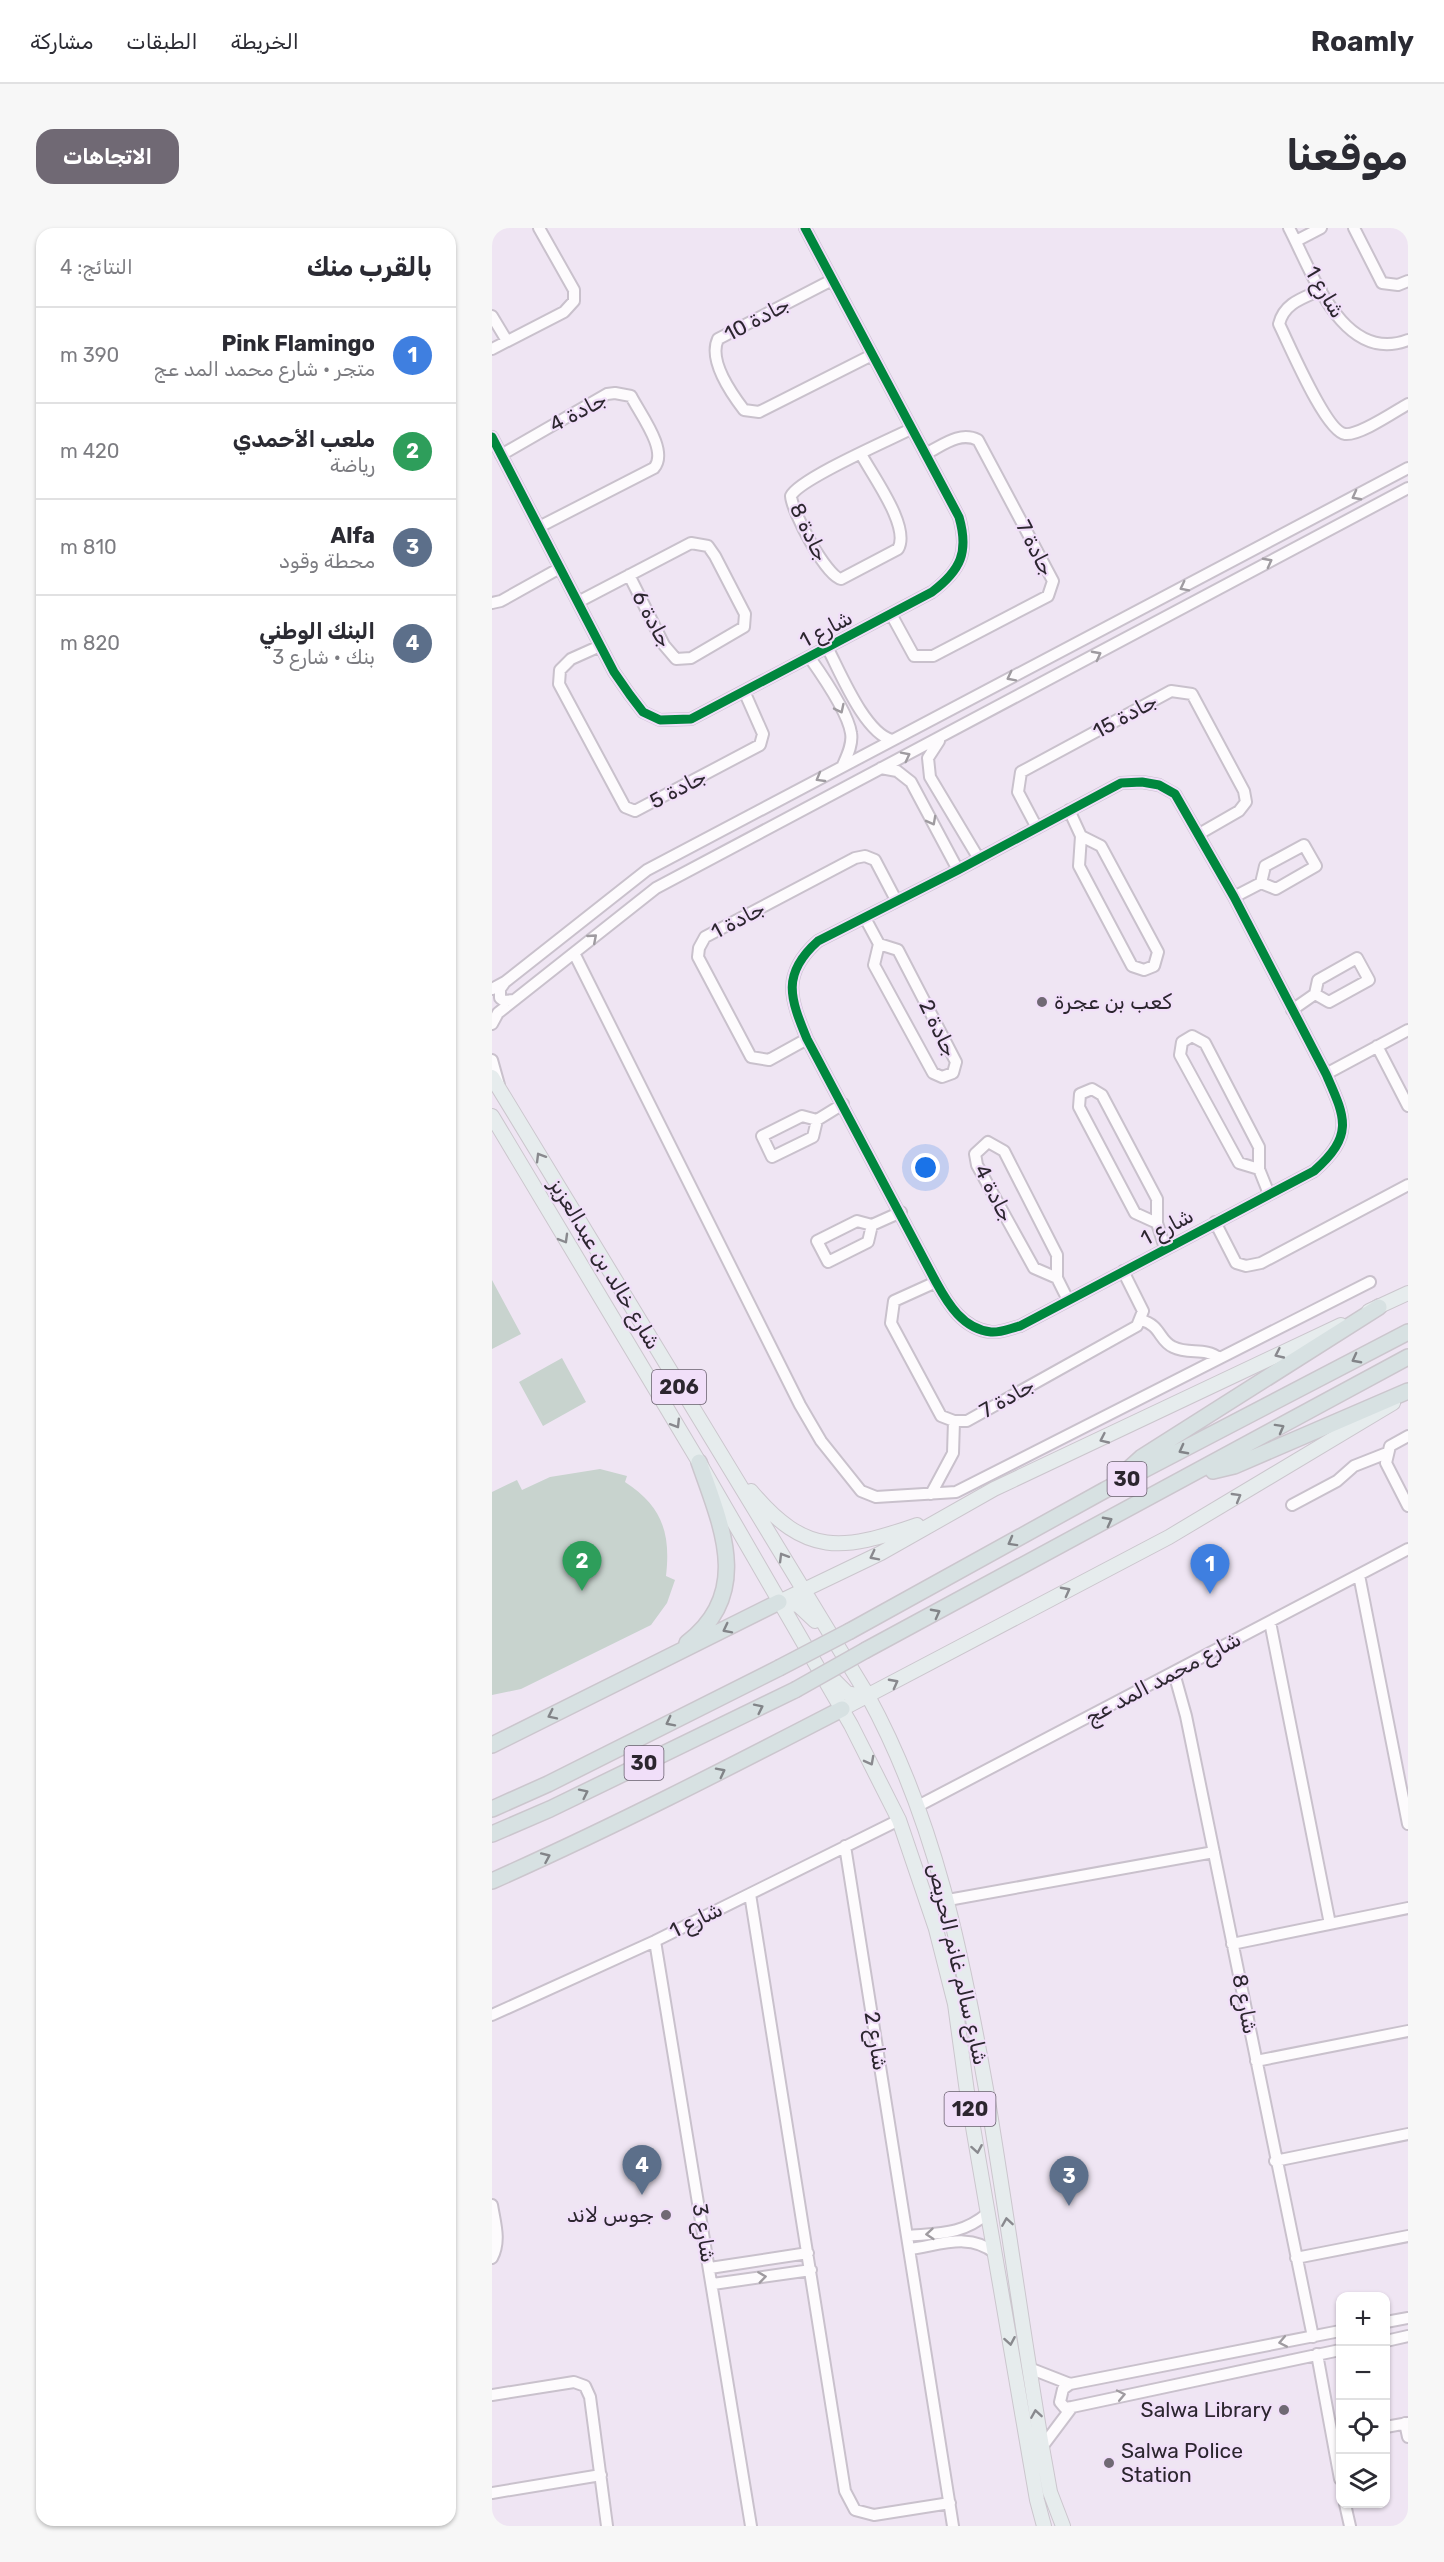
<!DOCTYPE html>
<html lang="ar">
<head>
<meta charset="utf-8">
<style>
  body { margin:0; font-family:Rubik,"Noto Sans Arabic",sans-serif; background:#f7f7f7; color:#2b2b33; direction:rtl }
  .controls { position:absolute; right:18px; bottom:18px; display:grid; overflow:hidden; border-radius:12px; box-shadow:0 2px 4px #0004 }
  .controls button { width:54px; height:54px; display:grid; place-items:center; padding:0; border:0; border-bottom:2px solid #e1e1e2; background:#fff; color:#2b2b33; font:30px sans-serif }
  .you { position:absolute; left:434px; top:940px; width:21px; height:21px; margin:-15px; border:4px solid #fff; border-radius:50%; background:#1a73e8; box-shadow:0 0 0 9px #1a73e833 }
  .badge { display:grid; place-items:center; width:39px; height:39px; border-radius:50%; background:#706974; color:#fff; font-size:20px; font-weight:700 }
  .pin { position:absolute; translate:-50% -50px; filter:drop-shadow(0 2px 3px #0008) }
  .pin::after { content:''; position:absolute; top:32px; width:21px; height:18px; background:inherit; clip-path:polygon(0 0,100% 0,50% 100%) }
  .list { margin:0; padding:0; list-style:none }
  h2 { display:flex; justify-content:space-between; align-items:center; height:78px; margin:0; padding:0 24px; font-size:26px }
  h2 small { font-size:20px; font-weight:400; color:#7c7c81 }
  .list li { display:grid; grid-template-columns:39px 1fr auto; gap:18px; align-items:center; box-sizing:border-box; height:96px; padding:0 24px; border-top:2px solid #e1e1e2 }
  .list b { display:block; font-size:22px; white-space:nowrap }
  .list p { margin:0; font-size:20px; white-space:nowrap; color:#7c7c81 }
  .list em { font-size:20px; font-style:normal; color:#7c7c81 }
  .icon { flex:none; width:33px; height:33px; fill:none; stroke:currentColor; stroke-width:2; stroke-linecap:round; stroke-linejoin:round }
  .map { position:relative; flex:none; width:916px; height:2298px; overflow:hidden; direction:ltr; border-radius:18px }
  header { display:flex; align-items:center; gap:36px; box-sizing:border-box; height:84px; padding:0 30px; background:#fff; border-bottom:2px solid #e1e1e2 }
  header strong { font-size:28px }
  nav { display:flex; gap:33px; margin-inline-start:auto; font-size:21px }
  .intro { display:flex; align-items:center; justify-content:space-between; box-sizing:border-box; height:144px; padding:0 36px }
  h1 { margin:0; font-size:42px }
  .button { padding:15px 27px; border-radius:18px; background:#706974; color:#fff; font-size:21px; font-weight:700 }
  main { display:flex; gap:36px; padding:0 36px }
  aside { flex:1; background:#fff; border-radius:18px; box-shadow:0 2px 4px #0004 }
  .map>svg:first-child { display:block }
</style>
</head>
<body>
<header>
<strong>Roamly</strong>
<nav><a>الخريطة</a><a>الطبقات</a><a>مشاركة</a></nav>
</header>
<div class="intro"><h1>موقعنا</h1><a class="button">الاتجاهات</a></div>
<main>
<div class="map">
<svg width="916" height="2298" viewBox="0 0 916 2298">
  <rect width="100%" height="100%" fill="#efe5f3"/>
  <path fill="#c8d3ce" d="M0,1052L29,1106L0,1121Z
    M70,1130L94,1174L51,1198L27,1154Z
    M108,1241L135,1248L133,1254C170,1278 179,1305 174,1348L183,1352L175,1375L159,1397L29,1461L0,1467V1264L25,1252L30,1262L58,1249Z"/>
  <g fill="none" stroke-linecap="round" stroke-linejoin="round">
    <g stroke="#c9c1cc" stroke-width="14">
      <path id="minor" d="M797,0C820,44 851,137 916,112
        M862,0L890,55L906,57L916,53
        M804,13L829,0
        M340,52L226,111C216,132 239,165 252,182L267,184L380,127
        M829,62C811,70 792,75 787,96C797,116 834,204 853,206C867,208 902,184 916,176
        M0,88L15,113
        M0,121L72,84L82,73V62L47,0
        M0,209L122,444L138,467L151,484L168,492L199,491L440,364C469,342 477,324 467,289L313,0
        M369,226C380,247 419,299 406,321L349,351C334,348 300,284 299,268C307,251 397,212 419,201
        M9,227L115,166L123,165L139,168C148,186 177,223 162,240L47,299
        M86,374L199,315L216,318L223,328L253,386L252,399L199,430L184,431L172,417L137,347
        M0,375L9,373L68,340
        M399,386L422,428H441L556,368L561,353L486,212C468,203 451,217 435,225
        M108,418L79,431L68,442L67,456L133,579L143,583L268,517L271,506L252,463
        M336,421C349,446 373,505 400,512
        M318,430C330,447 356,485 359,505C361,516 355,528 351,537
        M447,513L436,530L438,549L487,631
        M389,540L405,543L419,554L466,642
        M650,554L667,557L683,566L742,669L834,846C853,889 863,907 822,943L528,1098C519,1100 508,1105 499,1104C471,1101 456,1076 444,1054L315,811C298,770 289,746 326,713L466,642L629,555Z
        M577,582L589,608L587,638L640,738L652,742L662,738L666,724L609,618L589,608
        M545,600L526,564L529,544L679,463L700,466L752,563L754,574L747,583L707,606
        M812,617L824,638L784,661L769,655L773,638Z
        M742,669L769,655
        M373,690L387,716L382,737L441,845L450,849L461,845L464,834L406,722L387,716
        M82,725L308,1177L329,1213L369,1263L384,1269L464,1264L878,1054
        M13,754L8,761V770L12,773L22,772
        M0,761L13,754L155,642L916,240
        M800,782L823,766L826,752L865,730L877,752L837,774L823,766
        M0,796L6,785L164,660L916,260
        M315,811L277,832L259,829L206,729L207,720L213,709L363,630L373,628L383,632L404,672
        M885,818L916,878
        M0,832L7,857
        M834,846L916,802
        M325,892L321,909L280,929L270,908L310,888L325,892L351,876
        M767,941L747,935L688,827L690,814L700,808L713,815L767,919V941L777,966
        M723,994L744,1035L754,1038L769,1035L916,957
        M665,995L643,985L587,879L588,866L600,861L610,867L665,971V995L673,1020
        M380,997L376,1014L336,1034L325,1013L365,993L380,997L409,984
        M565,1050L542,1040L485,937L483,926L496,914L512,923L565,1027V1050L576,1072
        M444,1054L402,1073L399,1095L449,1188L462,1193H475L645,1098L651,1083L631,1043
        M649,1092C669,1097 667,1113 681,1119C697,1127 713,1119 727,1130
        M916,1208L898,1218L894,1235L916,1278
        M439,1266L461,1225L462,1193
        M800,1277L845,1253L862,1238L895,1225
        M867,1347L916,1596
        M778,1394L838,1696
        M682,1445L694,1488L821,2109
        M426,1578L916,1321
        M353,1618L461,2298
        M258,1666L353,2263L363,2282L382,2287L458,2275
        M456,1672L722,1624
        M163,1713L259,2298
        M740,1716L916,1680
        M0,1787L163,1713L407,1592
        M764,1833L916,1803
        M783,1933L916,1906
        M0,1977C3,1995 9,2013 0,2030
        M415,2008C448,2005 470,2007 496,1985
        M418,2021C448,2017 477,2004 503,2025
        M804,2030L916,2008
        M218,2040L316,2025
        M221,2056L319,2042
        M894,2094L916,2090
        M894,2113L916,2108
        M825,2126L848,2251
        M537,2140L578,2156L848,2103
        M578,2156L571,2161L568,2174L573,2180L580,2179
        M0,2167L82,2154L93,2158L98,2169L115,2298
        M913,2195L916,2209
        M894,2199L916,2195
        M550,2219L580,2179L848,2122
        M0,2265L109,2247
        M853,2276L858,2298"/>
    </g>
    <g stroke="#cbc6cd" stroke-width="16">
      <path id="major" d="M0,849L376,1468C443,1591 470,1725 494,1861C514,1980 530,2100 550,2219L558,2264L571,2298
        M0,888L207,1234L359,1497L407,1592L444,1701L463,1776L475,1864L545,2272L552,2298
        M877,1083L916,1065
        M259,1263C314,1329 350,1323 425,1297
        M287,1374L389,1325L502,1261L849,1097
        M287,1374L306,1377L323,1393
        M336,1446L355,1465L374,1469
        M350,1481L677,1309L901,1175"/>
    </g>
    <g stroke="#cbc6cd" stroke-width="18">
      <path id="highway" d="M721,1243L742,1238L916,1163
        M629,1248L650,1229L887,1079
        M358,1403L613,1262L916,1104
        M195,1415C261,1365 229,1297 207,1234
        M374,1422L916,1129
        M0,1517L287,1374
        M0,1581L56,1556L287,1440
        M0,1606L58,1581L303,1462
        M0,1653C119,1600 234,1541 350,1481"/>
    </g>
    <use href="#minor" stroke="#fdfbfd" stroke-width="10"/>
    <use href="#major" stroke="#e6eced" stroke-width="14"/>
    <use href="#highway" stroke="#d7e1e2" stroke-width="15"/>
    <g stroke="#cbc6cd" stroke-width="18" stroke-linecap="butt">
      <path id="highway-bridge" d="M287,1440L358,1403
        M303,1462L374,1422"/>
    </g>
    <use href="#highway-bridge" stroke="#d7e1e2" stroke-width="15"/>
    <g stroke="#f1dff9" stroke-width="13">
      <path id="cycleway" d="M0,209L122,444L138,467L151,484L168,492L199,491L440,364C469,342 477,324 467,289L313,0
        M650,554L667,557L683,566L742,669L834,846C853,889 863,907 822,943L528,1098C519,1100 508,1105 499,1104C471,1101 456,1076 444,1054L315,811C298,770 289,746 326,713L466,642L629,555Z"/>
    </g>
    <use href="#cycleway" stroke="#00873e" stroke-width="9"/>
  </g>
  <defs><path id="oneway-chevron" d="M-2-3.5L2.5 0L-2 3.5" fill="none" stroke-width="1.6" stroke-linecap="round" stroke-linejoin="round" transform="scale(1.5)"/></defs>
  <g stroke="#9f9ba0">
    <use href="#oneway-chevron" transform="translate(864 268) rotate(152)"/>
    <use href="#oneway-chevron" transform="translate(776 334) rotate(-28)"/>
    <use href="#oneway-chevron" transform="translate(692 359) rotate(153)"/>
    <use href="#oneway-chevron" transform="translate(605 427) rotate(-28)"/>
    <use href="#oneway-chevron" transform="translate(519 449) rotate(153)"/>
    <use href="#oneway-chevron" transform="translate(348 481) rotate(64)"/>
    <use href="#oneway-chevron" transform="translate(414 528) rotate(-27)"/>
    <use href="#oneway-chevron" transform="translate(328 550) rotate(150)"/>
    <use href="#oneway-chevron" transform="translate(440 593) rotate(62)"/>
    <use href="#oneway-chevron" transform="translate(101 710) rotate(-41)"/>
    <use href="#oneway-chevron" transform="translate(438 2006) rotate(175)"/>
    <use href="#oneway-chevron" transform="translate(270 2049) rotate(-8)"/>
    <use href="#oneway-chevron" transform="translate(791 2114) rotate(169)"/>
    <use href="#oneway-chevron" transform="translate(629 2167) rotate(-12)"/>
  </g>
  <g stroke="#89898e">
    <use href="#oneway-chevron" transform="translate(48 929) rotate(-121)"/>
    <use href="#oneway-chevron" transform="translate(72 1011) rotate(60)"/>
    <use href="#oneway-chevron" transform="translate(787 1126) rotate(155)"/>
    <use href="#oneway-chevron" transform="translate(184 1196) rotate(58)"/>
    <use href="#oneway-chevron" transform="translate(612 1211) rotate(155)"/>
    <use href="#oneway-chevron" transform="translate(745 1269) rotate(-30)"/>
    <use href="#oneway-chevron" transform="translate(382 1328) rotate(153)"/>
    <use href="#oneway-chevron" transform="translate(291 1329) rotate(-121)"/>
    <use href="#oneway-chevron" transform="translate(574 1363) rotate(-28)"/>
    <use href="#oneway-chevron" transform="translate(402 1455) rotate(-28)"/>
    <use href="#oneway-chevron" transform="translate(378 1533) rotate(62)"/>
    <use href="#oneway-chevron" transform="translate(485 1921) rotate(80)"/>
    <use href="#oneway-chevron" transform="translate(515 1994) rotate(-99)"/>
    <use href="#oneway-chevron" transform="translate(518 2113) rotate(80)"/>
    <use href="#oneway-chevron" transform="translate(544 2186) rotate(-99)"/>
  </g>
  <g stroke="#828488">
    <use href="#oneway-chevron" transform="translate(864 1131) rotate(152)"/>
    <use href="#oneway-chevron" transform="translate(788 1200) rotate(-29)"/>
    <use href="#oneway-chevron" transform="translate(691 1222) rotate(152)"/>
    <use href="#oneway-chevron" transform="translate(616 1293) rotate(-28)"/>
    <use href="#oneway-chevron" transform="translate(520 1314) rotate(151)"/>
    <use href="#oneway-chevron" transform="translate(444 1385) rotate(-28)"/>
    <use href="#oneway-chevron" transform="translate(235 1401) rotate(153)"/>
    <use href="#oneway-chevron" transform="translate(267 1480) rotate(-26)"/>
    <use href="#oneway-chevron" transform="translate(60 1487) rotate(154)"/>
    <use href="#oneway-chevron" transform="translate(178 1494) rotate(153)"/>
    <use href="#oneway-chevron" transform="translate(229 1544) rotate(-27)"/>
    <use href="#oneway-chevron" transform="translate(92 1565) rotate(-26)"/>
    <use href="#oneway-chevron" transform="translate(54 1629) rotate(-24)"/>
  </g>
  <g fill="#706974" stroke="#f1dff9" stroke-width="2">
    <circle cx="550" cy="774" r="6"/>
    <circle cx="174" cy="1987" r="6"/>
    <circle cx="792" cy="2182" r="6"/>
    <circle cx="617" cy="2235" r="6"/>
  </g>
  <g text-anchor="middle" stroke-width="4.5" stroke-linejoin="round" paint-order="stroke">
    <g fill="#f1dff9" stroke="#675e6c" stroke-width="1.5">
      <rect x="160" y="1142" width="54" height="34" rx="4.5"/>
      <rect x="615.5" y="1234" width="39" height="34" rx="4.5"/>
      <rect x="132.5" y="1518" width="39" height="34" rx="4.5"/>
      <rect x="452.5" y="1864" width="51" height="34" rx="4.5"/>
    </g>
    <g font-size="20" font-weight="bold" fill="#2c262f">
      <text x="187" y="1166">206</text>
      <text x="635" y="1258">30</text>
      <text x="152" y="1542">30</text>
      <text x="478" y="1888">120</text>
    </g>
    <g font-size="21" fill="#2c262f" stroke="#f1dff9">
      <text transform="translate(833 64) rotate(59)" y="7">شارع 1</text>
      <text transform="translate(265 91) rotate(-28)" y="7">جادة 10</text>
      <text transform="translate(86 184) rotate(-28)" y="7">جادة 4</text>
      <text transform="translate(317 304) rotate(64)" y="7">جادة 8</text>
      <text transform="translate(543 320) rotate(63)" y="7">جادة 7</text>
      <text transform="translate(160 391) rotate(62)" y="7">جادة 6</text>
      <text transform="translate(334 401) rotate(-28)" y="7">شارع 1</text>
      <text transform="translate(633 488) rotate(-29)" y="7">جادة 15</text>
      <text transform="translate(186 561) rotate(-28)" y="7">جادة 5</text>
      <text transform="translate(246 692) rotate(-28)" y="7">جادة 1</text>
      <text transform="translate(446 800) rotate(64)" y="7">جادة 2</text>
      <text transform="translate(502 965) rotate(63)" y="7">جادة 4</text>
      <text transform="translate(675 999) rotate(-28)" y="7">شارع 1</text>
      <text transform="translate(113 1036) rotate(59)" y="7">شارع خالد بن عبدالعزيز</text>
      <text transform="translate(515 1170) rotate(-30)" y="7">جادة 7</text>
      <text transform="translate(671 1450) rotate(-28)" y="7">شارع محمد المد عج</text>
      <text transform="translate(204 1692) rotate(-26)" y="7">شارع 1</text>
      <text transform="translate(466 1736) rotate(77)" y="7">شارع سالم غانم الحريص</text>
      <text transform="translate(753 1776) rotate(79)" y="7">شارع 8</text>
      <text transform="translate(384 1813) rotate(81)" y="7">شارع 2</text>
      <text transform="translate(212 2005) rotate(81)" y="7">شارع 3</text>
    </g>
    <g font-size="21" fill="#2c262f" stroke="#f1dff9" text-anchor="start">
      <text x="562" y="781">كعب بن عجرة</text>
      <text x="162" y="1994" text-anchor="end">جوس لاند</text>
      <text x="780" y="2189" text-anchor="end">Salwa Library</text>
      <text x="629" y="2230">Salwa Police<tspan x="629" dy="24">Station</tspan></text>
    </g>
  </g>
</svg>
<div class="controls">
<button>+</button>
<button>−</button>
<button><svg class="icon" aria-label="locate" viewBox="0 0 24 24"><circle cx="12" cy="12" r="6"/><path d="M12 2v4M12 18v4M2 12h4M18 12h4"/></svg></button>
<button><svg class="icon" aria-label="layers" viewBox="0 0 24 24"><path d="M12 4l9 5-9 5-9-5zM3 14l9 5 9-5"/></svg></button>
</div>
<div class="you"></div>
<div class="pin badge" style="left:718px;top:1366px;background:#3f7fe0">1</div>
<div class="pin badge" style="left:90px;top:1363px;background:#2e9e5b">2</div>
<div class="pin badge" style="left:577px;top:1978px;background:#5c6f8a">3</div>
<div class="pin badge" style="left:150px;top:1967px;background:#5c6f8a">4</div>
</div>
<aside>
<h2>بالقرب منك<small>النتائج: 4</small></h2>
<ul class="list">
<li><span class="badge" style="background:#3f7fe0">1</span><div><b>Pink Flamingo</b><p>متجر · شارع محمد المد عج</p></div><em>390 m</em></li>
<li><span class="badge" style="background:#2e9e5b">2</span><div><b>ملعب الأحمدي</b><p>رياضة</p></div><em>420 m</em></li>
<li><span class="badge" style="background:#5c6f8a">3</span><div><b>Alfa</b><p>محطة وقود</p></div><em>810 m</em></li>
<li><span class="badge" style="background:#5c6f8a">4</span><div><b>البنك الوطني</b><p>بنك · شارع 3</p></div><em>820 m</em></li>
</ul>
</aside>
</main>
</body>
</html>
